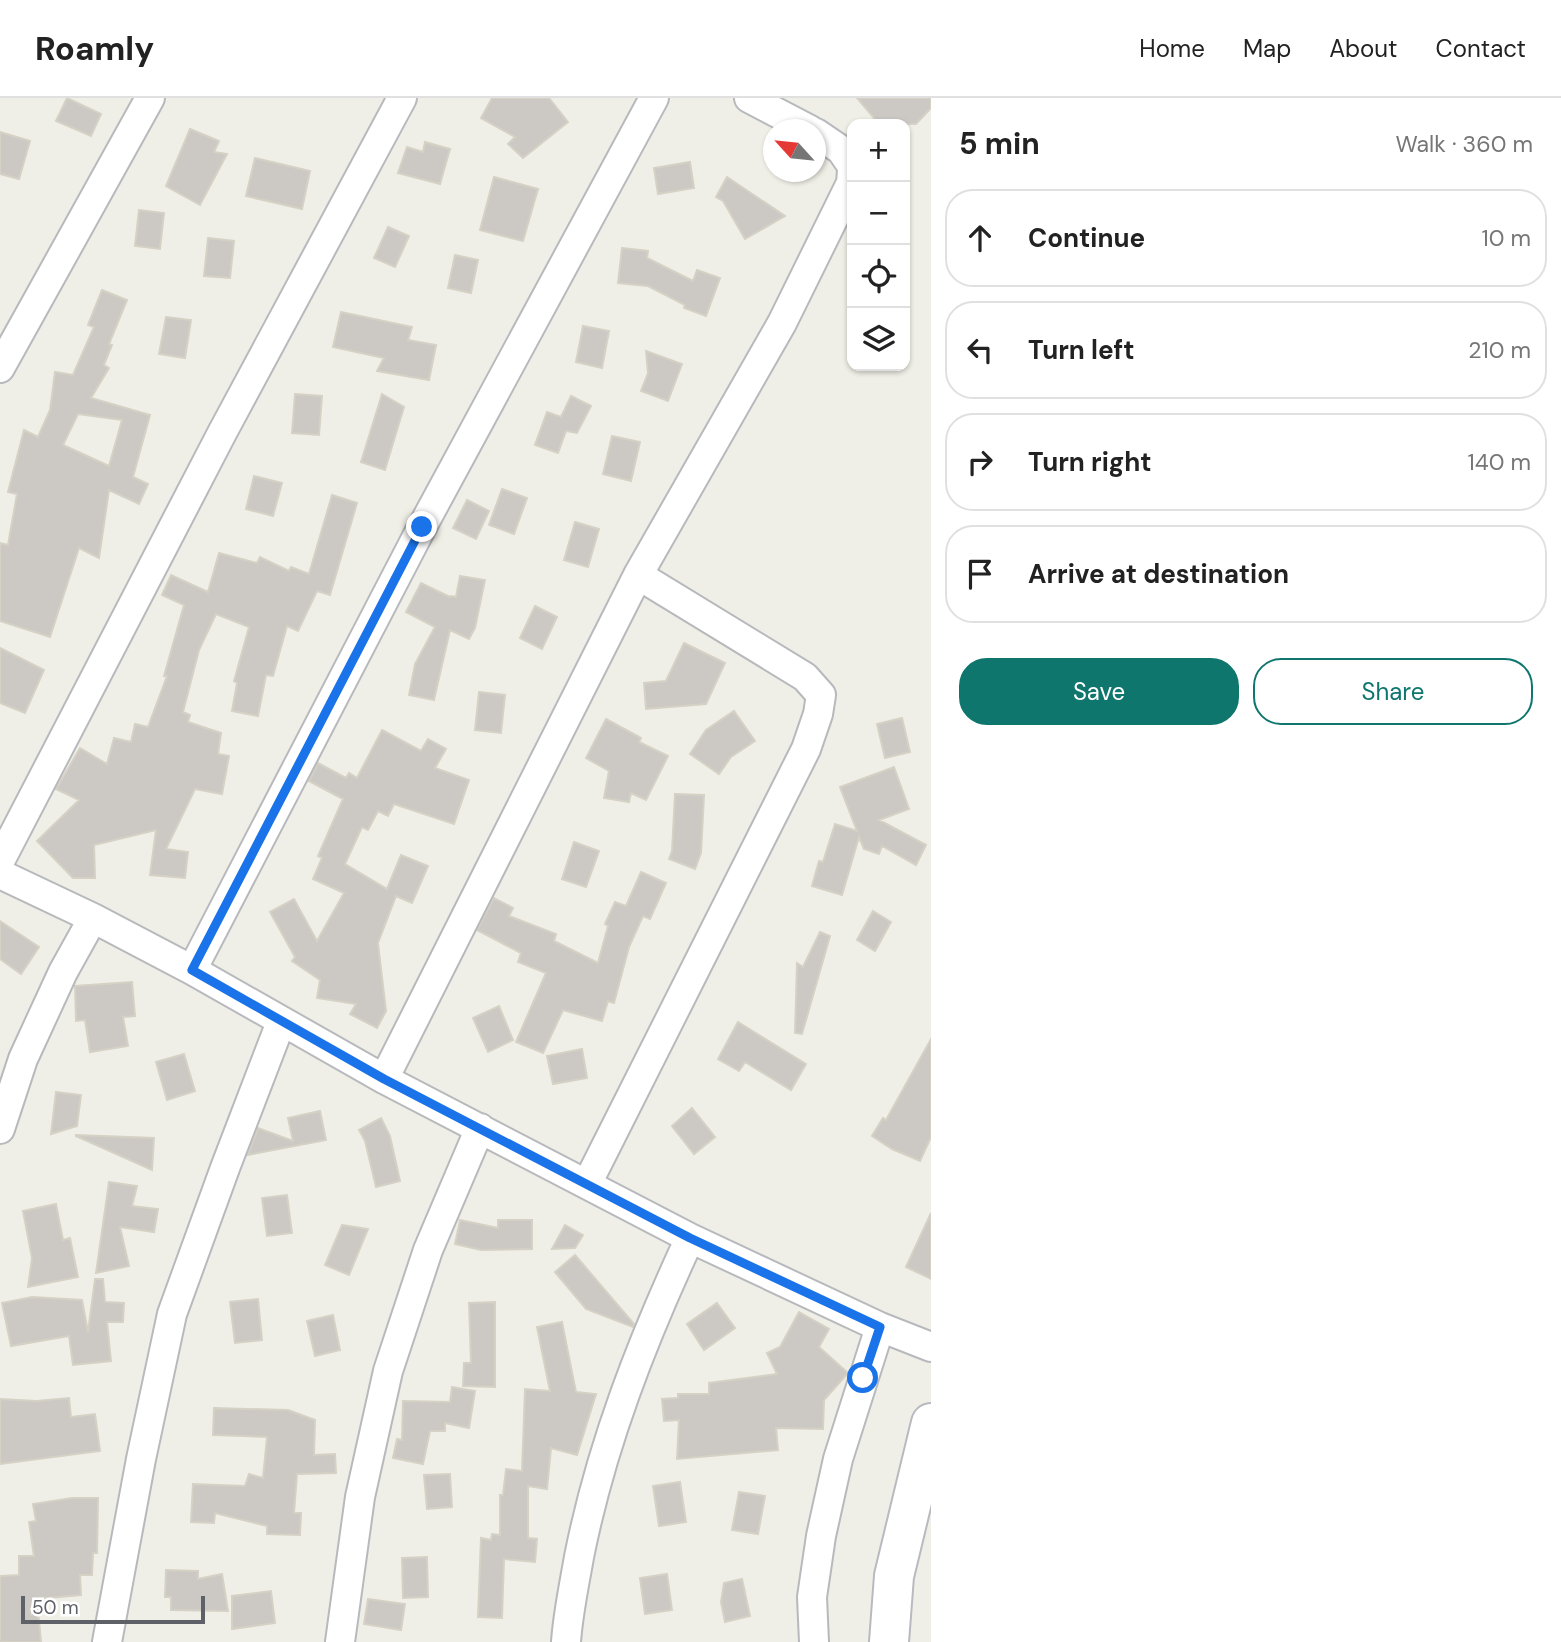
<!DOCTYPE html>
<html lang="en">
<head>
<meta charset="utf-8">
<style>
  body { margin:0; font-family:"DM Sans",sans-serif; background:#f6f6f6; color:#222 }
  .controls { position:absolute; right:21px; top:21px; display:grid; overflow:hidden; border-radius:14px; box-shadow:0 2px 5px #0004 }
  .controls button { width:63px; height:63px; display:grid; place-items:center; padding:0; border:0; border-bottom:2px solid #e0e0e0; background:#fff; color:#222; font:35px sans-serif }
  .compass { position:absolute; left:763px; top:21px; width:63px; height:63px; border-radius:50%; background:#fff; box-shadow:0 2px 5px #0004; rotate:297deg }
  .scale { position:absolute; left:21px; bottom:18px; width:184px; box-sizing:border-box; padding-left:7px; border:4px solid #5e6167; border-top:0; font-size:19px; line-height:24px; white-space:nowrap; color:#5e6167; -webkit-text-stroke:5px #fff; paint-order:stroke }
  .stop { position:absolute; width:21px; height:21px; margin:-16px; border:5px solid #1a73e8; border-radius:50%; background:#fff }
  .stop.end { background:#1a73e8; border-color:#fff; box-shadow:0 2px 7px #0008 }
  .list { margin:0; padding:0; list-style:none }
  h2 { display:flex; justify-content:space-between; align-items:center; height:91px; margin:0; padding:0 28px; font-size:30px }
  h2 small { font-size:23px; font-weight:400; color:#767676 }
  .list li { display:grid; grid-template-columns:46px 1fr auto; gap:21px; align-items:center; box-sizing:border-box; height:98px; margin:0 14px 14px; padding:0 14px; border:2px solid #e0e0e0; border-radius:28px }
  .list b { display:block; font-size:26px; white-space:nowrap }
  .list em { font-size:23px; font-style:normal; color:#767676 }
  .actions { display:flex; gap:14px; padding:21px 28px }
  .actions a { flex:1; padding:16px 0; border:2px solid #0f766e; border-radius:28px; text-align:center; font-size:24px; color:#0f766e }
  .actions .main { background:#0f766e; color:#fff }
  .icon { flex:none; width:38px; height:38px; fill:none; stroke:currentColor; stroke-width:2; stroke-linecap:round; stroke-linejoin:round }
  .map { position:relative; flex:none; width:931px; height:1544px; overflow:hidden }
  header { display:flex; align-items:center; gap:42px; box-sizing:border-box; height:98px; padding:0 35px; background:#fff; border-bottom:2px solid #e0e0e0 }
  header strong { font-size:33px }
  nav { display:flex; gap:38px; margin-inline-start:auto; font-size:24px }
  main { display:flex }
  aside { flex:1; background:#fff }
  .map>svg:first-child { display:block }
</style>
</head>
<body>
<header>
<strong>Roamly</strong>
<nav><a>Home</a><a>Map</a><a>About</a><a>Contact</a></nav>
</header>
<main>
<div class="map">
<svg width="931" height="1544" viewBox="0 0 931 1544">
  <rect width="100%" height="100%" fill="#f0efe7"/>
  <path fill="#ccc9c4" stroke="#d5d1c5" stroke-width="2" fill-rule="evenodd" d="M67,0L101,16L91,38L56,23Z
    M492,0H549L568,24L523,60L508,46L515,39L481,20Z
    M857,0H931V10L916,26H879Z
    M190,31L219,43L214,54L227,56L200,107L166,88Z
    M0,34L30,43L19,81L0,76Z
    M425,44L450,51L440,86L398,75L407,49L423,54Z
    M255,60L310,73L302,111L246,98Z
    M690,64L694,90L658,96L654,70Z
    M494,79L538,91L523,143L480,132Z
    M727,79L785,118L745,141L723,103L716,99Z
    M139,112L164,115L160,151L135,148Z
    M388,129L409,138L395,169L374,160Z
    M208,140L234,143L230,180L204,178Z
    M622,150L648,153L647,160L693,183L697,172L720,180L706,218L684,210L685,207L648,188L618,185Z
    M455,157L478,162L471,195L448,190Z
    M102,192L127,202L109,246L112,247L104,267L109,270L91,300L150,317L133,379L148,386L139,406L109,392L99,460L79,450L50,539L0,523V445L8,447L17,396L8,394L24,332L38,339L50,312L55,274L73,277L94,229L88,227ZM78,316L122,322L109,368L63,347Z
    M341,214L412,229L408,242L436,247L429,282L377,273L384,260L333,249Z
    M166,219L191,222L185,260L159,256Z
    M583,228L609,233L602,270L576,264Z
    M646,253L682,266L668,303L641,293L648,275Z
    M295,296L322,298L319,337L292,335Z
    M382,296L404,309L385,372L361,364Z
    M571,298L591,308L577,335L566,333L558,355L535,347L547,314L561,319Z
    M612,338L640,344L631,383L603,376Z
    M254,378L282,385L273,418L246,411Z
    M502,391L527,400L514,436L489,427Z
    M332,397L357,405L330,497L317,493L298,533L287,528L273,578L266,577L258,618L232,613L237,585L234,583L249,529L216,516L199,552L183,614L190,617L188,624L221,635L218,656L229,658L222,696L195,691L166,751L188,754L185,780L150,777L156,732L94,747L95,780H73L37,743L79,702L56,691L80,650L107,666L114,640L131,644L135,626L148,629L167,578H164L184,507L162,497L171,477L208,494L219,455L257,465L260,459L289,473L291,469L309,476Z
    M467,402L489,413L476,441L453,430Z
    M575,424L599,431L588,469L564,462Z
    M460,478L485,482L475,530L469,541L450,532L434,602L409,597L415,566L435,529L406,514L421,485L450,499L451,498L456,499Z
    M535,508L557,519L542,551L520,540Z
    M684,545L725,565L706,606L646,611L644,585L666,583Z
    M0,550L44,572L25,615L0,605Z
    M479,594L505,597L501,635L475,632Z
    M734,613L755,643L731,659L719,676L690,656L706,632Z
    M902,620L910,654L885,660L877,626Z
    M606,621L641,640L639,644L668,658L646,702L631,695L629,704L604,700L609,673L586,660Z
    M382,632L421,653L428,641L446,651L435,670L469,682L454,726L394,706L388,718L378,713L368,732L362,729L345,766L387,791L401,757L428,768L412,805L396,798L378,845L386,913L377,930L350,916L356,906L317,900L320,882L292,863L295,859L270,814L294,801L317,843L344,795L313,781L322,760L318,758L343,701L309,683L318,665L346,680L349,675L357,680Z
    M894,669L909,711L879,722L926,747L916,767L882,748L879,756L864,751L859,739L842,797L812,788L819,763L823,764L835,726L857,733L840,689Z
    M675,696L704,697L701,755L695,771L669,761L672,753Z
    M574,744L599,753L586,789L562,781Z
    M641,774L666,785L650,821L643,818L629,849L614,905L608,903L602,923L563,912L543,955L516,944L546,875L518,864L521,855L477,832L494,800L513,810L509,818L556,836L554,843L598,865L608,828L605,826L615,804L626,808Z
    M873,813L891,824L875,853L857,842Z
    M0,823L39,849L21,876L0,861Z
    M820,834L830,838L802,936L795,935L797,865L803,869Z
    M132,884L135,918L123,919L128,948L90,954L85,922L76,923L75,888Z
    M499,908L513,942L488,954L473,920Z
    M738,924L806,966L791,992L745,964L739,973L718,961Z
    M931,941V1039L920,1063L892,1051L872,1038L883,1020L886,1022Z
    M582,951L587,980L553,986L547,958Z
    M184,956L195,993L167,1002L156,964Z
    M56,994L81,997L77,1028L51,1036Z
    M692,1010L715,1039L694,1056L672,1028Z
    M320,1013L326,1042L248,1057L258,1030L293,1043L288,1020Z
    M381,1020L390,1038L400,1083L376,1089L365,1043L359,1032Z
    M76,1037L154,1040L152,1072L76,1038Z
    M109,1084L137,1088L132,1108L158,1111L154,1134L120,1129L129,1168L96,1175Z
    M287,1097L292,1135L267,1138L262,1100Z
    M56,1106L63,1142L70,1140L78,1179L28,1189L32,1160L23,1113Z
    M931,1115V1181L906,1169Z
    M460,1122L498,1130V1122H532V1151L481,1152L455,1146Z
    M342,1127L368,1131L349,1177L325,1167Z
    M565,1127L583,1137L575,1150L552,1151Z
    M575,1157L634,1226L633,1229L586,1211L555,1174Z
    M95,1181H103L105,1204L124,1205L123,1224H107L111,1263L73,1267L69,1238L11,1248L2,1205L32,1199L82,1202L88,1234Z
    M258,1201L262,1242L235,1245L230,1204Z
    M495,1204V1289L463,1288L464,1265H471L469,1205Z
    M717,1205L735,1230L704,1252L687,1226Z
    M799,1214L829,1231L819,1249L848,1275L824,1302L823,1331L776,1330L778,1352L677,1361L679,1322L664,1323L662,1301L678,1300V1296H709V1285L777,1276L767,1255L780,1249Z
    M333,1217L340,1252L315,1258L307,1223Z
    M562,1224L576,1294L596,1296L577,1357L551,1350L547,1391L528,1388V1440L537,1441L535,1464L504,1461L502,1520L478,1519L481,1440L491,1442L492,1436L500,1437V1397H503L506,1371L522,1373L525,1291L550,1293L537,1229Z
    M452,1289L475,1293L469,1330L445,1325V1333H430L423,1366L393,1360L397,1341L402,1342L403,1303L450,1304Z
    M69,1300L71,1319L95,1316L100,1353L0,1366V1301L36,1303Z
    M214,1310L288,1312L315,1322L314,1357L335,1356L336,1375L297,1376L294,1415H301L300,1437L267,1436V1428L215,1415L214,1425L191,1424L193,1386L245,1388L249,1376L263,1380L267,1339L213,1337Z
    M450,1376L452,1409L427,1411L424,1377Z
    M680,1384L686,1424L659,1428L653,1388Z
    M739,1394L765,1398L758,1436L732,1432Z
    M72,1400H98L97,1455H93L92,1477H80L81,1497L37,1501L41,1544H0V1478L19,1477V1458H34L29,1424L36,1423L33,1406Z
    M427,1459L428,1499L403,1500L402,1460Z
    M166,1472L198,1473V1481L222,1476L228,1513L171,1512V1499H165Z
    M667,1476L672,1512L645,1516L640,1480Z
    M742,1481L750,1518L725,1524L721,1504L724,1485Z
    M271,1493L275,1525L232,1531V1498Z
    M368,1501L405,1506L401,1532L364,1526Z"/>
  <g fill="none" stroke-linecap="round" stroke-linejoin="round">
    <g stroke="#b7b9bd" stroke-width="32">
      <path id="street" d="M749,0L810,32
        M816,35L841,52L852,68
        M0,270L150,0
        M0,763L222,335L402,0
        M0,776L93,820L192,872L384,981L690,1140L880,1229L931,1249
        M192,872L422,429L654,0
        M384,981L638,477L782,225L851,85L852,72
        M0,1031L23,961L63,874L93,820
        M587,1086L806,651L818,616L821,597L805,579L638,477
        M107,1544L141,1361L172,1216L225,1070L281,924
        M340,1544L360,1399L388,1273L428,1152L480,1030
        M566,1544C568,1515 574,1488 579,1459C601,1348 642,1243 690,1140
        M814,1544L812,1499L821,1438L838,1361L880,1229"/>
    </g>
    <g stroke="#b8bac0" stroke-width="42">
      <path id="secondary" d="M889,1544L894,1478L931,1325"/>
    </g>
    <use href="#street" stroke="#fff" stroke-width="28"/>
    <use href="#secondary" stroke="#fff" stroke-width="38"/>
  </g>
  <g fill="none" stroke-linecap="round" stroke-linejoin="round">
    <path stroke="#1a73e8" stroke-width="9" d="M422,429L192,872L384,981L690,1140L880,1229L863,1280"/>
  </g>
</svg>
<div class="controls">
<button>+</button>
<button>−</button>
<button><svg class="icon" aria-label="locate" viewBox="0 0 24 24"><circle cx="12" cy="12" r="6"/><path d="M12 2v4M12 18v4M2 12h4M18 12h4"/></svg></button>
<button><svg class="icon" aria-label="layers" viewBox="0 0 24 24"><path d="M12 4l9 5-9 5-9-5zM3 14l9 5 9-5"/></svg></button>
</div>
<svg class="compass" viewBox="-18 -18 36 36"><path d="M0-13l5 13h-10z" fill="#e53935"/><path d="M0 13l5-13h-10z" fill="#767676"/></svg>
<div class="scale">50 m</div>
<div class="stop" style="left:863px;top:1280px"></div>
<div class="stop end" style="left:422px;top:429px"></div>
</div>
<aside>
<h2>5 min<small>Walk · 360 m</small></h2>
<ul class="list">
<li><svg class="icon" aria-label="ahead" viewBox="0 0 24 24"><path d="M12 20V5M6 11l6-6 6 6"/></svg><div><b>Continue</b></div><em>10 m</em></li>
<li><svg class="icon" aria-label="left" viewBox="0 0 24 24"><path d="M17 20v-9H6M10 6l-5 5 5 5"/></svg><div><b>Turn left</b></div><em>210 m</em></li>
<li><svg class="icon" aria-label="right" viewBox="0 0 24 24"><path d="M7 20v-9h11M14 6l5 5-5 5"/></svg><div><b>Turn right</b></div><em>140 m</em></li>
<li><svg class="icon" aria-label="arrive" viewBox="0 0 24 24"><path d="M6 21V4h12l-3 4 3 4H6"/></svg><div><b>Arrive at destination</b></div></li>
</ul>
<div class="actions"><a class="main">Save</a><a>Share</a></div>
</aside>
</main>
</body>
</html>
